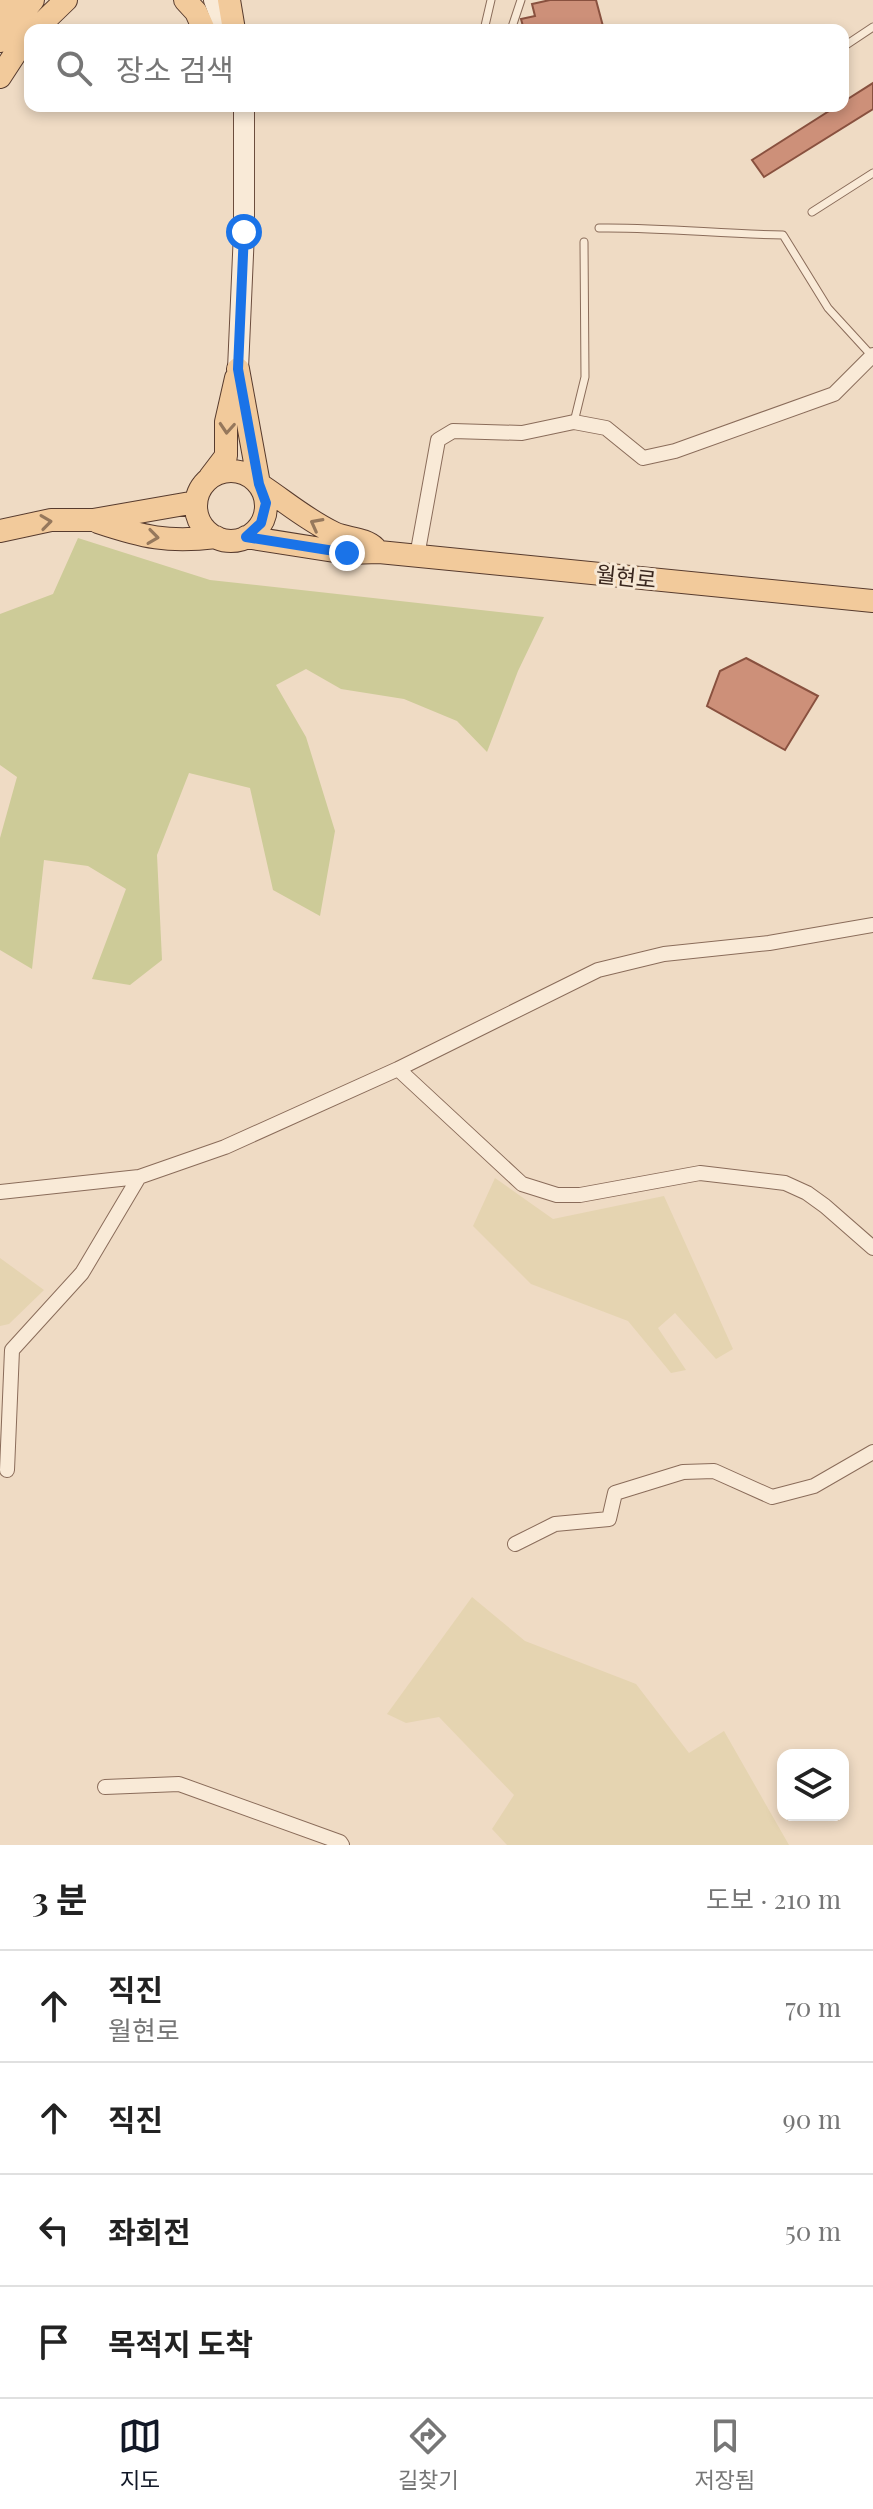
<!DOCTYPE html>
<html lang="ko">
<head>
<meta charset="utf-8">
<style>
  body { margin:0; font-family:"Playfair Display","Noto Sans KR",serif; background:#f6f6f6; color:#222 }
  .controls { position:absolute; right:24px; bottom:24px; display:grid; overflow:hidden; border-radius:16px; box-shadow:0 4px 12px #0003 }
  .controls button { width:72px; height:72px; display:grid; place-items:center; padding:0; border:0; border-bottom:2px solid #e0e0e0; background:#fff; color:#222; font:40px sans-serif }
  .stop { position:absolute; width:24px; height:24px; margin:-18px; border:6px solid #1a73e8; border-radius:50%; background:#fff }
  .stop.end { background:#1a73e8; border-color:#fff; box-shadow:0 2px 8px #0008 }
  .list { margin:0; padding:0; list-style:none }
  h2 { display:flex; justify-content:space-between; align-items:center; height:104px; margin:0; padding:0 32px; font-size:34px }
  h2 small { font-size:26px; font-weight:400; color:#767676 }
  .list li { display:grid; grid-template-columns:52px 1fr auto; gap:24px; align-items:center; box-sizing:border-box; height:112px; padding:0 32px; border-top:2px solid #e0e0e0 }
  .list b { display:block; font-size:30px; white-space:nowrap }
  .list p { margin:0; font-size:26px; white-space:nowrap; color:#767676 }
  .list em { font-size:26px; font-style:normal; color:#767676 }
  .icon { flex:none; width:44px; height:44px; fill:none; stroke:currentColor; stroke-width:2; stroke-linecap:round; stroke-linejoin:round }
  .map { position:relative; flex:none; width:873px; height:1845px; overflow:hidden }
  .search { position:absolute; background:#fff; box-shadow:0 4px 12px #0003; left:24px; right:24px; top:24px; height:88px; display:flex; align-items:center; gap:20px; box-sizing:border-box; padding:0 28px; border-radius:16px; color:#767676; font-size:30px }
  .sheet { height:552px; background:#fff }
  nav { display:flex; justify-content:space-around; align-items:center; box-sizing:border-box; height:112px; border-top:2px solid #e0e0e0; background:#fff; font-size:22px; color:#767676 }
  nav a { display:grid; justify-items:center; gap:4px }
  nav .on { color:#111827 }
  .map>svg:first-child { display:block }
</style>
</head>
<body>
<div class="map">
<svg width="873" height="1845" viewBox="0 0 873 1845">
  <rect width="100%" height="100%" fill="#efdbc4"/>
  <path fill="#e5d4b1" d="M495,1178L553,1219L664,1196L733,1349L716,1359L675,1313L658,1328L686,1370L671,1373L628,1321L531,1284L473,1226Z
    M0,1258L44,1290L9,1324L0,1326Z
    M472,1597L525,1641L636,1684L689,1753L724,1731L789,1845H507L492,1829L514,1795L439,1717L406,1723L387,1714Z"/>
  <path fill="#cdcb98" d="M78,538L210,580L544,617L518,671L487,752L457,721L404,699L341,689L306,669L276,685L306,737L335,831L320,916L273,890L250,788L189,773L157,855L162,960L130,985L92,979L126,889L88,866L44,860L32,969L0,950V838L17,777L0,765V614L53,594Z"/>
  <path fill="#cd9079" stroke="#89513f" stroke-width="2" d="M550,0H596L604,30H524L521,19L535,16L532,4Z
    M873,83V109L764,177L752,160L837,106H843V102Z
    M746,658L818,696L785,750L707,706L720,671Z"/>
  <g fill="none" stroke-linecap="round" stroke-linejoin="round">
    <g stroke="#8a6c5a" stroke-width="9">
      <path id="lane" d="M484,30L491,0
        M511,30L521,0
        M843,47L873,27
        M812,212L873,173
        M599,228C660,227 721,234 783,235L828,308L871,355
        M574,422L585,377L584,242"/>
    </g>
    <g stroke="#8a6c5a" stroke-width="16">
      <path id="street" d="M417,556L438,440L453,431L522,433L574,422L606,428L643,458L675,451L834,394L873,355
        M398,1069L522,1184L557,1195H580L700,1173L785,1183L807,1193L825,1206L873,1248
        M0,1192L139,1177L225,1147L398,1069L598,970L664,954L769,943L873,925
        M7,1470L12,1350L82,1273L139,1177
        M515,1544L555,1524L609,1519L615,1493L683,1472L714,1471L772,1497L814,1486L873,1452
        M105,1787L179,1784L340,1842L342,1845"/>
    </g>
    <g stroke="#6c4d3d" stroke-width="22">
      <path id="secondary" d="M214,0L225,30
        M238,369L244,232V106"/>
    </g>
    <g stroke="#573b2e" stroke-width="24">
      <path id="primary" d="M185,0L196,12L204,30
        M229,0L234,30
        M0,14L12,0
        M35,30L66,0
        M0,41L33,0
        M0,77L30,31
        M238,369L259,484C285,501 305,519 334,533C347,539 365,538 375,548
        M196 506a35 35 0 1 1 70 0a35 35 0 1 1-70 0Z
        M210,477L226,456V422L236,378
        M98,522C143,537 168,543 216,537
        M0,531L51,520H93L196,502
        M246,537L347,553L379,552L873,601"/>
    </g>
    <use href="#lane" stroke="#f9ead7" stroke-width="7"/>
    <use href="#street" stroke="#f9ead7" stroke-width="14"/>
    <use href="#secondary" stroke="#f9ead7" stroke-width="20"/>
    <use href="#primary" stroke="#f2ca9b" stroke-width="22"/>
  </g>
  <defs><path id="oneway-chevron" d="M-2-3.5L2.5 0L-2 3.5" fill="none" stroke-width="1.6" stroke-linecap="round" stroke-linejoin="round" transform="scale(2)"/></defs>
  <g stroke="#96785c">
    <use href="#oneway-chevron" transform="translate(227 428) rotate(94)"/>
    <use href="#oneway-chevron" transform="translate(46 522) rotate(-8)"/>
    <use href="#oneway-chevron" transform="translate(316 524) rotate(-152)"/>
    <use href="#oneway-chevron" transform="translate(153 537) rotate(8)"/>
  </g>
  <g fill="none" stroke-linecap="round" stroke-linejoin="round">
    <path stroke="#1a73e8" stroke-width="10" d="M244,232L238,369L259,484L266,503L261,523L246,537L347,553"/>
  </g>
  <g text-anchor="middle" stroke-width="6" stroke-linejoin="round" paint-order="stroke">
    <g font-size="22" fill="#3a271e" stroke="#f6e7d4">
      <text transform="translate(626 577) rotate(6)" y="8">월현로</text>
    </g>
  </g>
</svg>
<div class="controls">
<button><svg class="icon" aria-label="layers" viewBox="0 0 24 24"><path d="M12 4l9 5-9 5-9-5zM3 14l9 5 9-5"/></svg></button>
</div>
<div class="stop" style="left:244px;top:232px"></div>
<div class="stop end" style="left:347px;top:553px"></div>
<div class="search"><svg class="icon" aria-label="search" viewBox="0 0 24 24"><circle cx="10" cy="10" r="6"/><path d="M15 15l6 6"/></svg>장소 검색</div>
</div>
<section class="sheet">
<h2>3 분<small>도보 · 210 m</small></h2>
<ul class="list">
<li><svg class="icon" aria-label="ahead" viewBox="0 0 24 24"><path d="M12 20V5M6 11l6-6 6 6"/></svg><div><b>직진</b><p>월현로</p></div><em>70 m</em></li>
<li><svg class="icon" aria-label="ahead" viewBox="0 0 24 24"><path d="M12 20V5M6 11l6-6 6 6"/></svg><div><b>직진</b></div><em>90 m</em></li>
<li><svg class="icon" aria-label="left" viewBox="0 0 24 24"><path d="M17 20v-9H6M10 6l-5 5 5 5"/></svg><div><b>좌회전</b></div><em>50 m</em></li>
<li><svg class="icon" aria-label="arrive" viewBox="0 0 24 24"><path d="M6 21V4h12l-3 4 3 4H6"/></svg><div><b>목적지 도착</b></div></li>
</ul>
</section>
<nav>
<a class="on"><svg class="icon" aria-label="map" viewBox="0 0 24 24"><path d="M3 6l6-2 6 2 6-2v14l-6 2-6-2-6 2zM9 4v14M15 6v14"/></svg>지도</a>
<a><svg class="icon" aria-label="directions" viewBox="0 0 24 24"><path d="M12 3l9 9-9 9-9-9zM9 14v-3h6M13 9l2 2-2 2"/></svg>길찾기</a>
<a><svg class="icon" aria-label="saved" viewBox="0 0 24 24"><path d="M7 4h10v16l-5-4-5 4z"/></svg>저장됨</a>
</nav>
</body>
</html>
